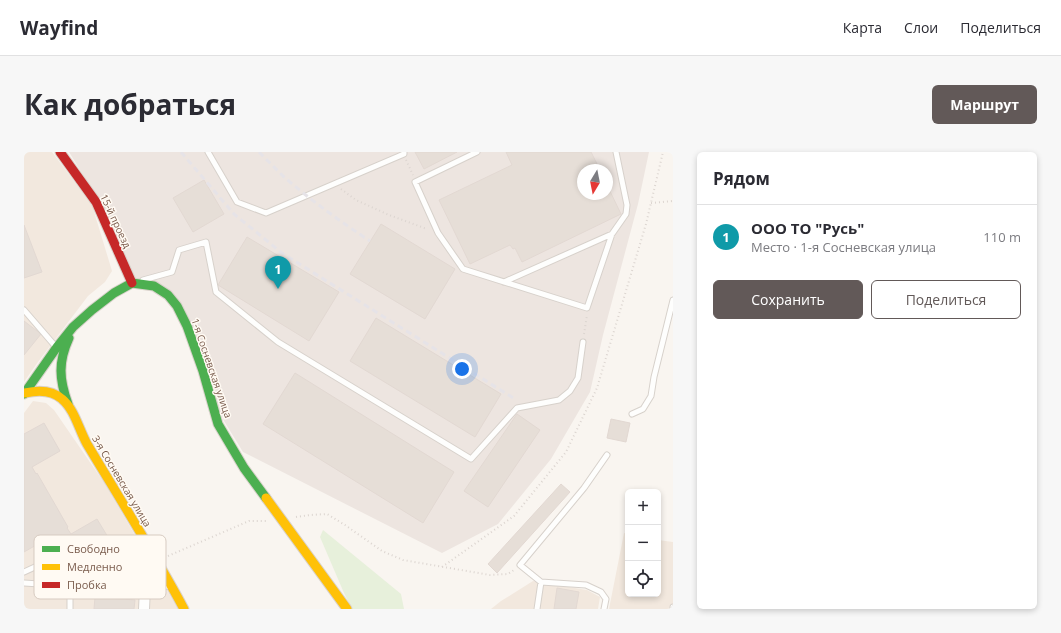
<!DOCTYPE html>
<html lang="ru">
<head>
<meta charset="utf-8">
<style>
  body { margin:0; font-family:"Open Sans",sans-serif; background:#f7f7f7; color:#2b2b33 }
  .controls { position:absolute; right:12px; bottom:12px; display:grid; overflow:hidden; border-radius:6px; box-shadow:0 2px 6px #0003 }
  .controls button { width:36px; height:36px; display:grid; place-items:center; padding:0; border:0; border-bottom:1px solid #e1e1e2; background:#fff; color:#2b2b33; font:20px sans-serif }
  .compass { position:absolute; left:553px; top:12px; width:36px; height:36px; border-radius:50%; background:#fff; box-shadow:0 2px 6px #0003; rotate:190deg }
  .you { position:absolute; left:438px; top:217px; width:14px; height:14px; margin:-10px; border:3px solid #fff; border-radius:50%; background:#1a73e8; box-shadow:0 0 0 6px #1a73e833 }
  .badge { display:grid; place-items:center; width:26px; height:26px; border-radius:50%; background:#625958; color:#fff; font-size:13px; font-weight:700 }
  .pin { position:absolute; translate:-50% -33px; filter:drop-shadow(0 1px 2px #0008) }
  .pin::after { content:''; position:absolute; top:21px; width:14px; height:12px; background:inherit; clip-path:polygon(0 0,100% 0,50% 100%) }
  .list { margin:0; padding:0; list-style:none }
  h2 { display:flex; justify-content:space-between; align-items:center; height:52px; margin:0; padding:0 16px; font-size:17px }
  h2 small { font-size:13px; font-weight:400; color:#7c7c81 }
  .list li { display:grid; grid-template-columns:26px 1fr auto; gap:12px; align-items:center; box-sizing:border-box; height:64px; padding:0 16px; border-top:1px solid #e1e1e2 }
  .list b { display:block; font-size:15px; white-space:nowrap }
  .list p { margin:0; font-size:13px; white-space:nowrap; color:#7c7c81 }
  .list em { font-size:13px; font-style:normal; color:#7c7c81 }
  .actions { display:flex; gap:8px; padding:12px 16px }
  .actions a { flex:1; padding:9px 0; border:1px solid #625958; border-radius:6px; text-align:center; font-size:14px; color:#625958 }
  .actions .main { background:#625958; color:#fff }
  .icon { flex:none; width:22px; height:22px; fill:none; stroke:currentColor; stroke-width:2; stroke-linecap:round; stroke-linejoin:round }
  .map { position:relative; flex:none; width:649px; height:457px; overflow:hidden; border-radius:6px }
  header { display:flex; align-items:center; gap:24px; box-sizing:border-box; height:56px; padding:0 20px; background:#fff; border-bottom:1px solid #e1e1e2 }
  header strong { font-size:19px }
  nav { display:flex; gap:22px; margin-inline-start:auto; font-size:14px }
  .intro { display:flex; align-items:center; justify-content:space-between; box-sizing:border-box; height:96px; padding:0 24px }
  h1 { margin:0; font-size:28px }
  .button { padding:10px 18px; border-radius:6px; background:#625958; color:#fff; font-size:14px; font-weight:700 }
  main { display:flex; gap:24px; padding:0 24px }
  aside { flex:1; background:#fff; border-radius:6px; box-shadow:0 2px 6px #0003 }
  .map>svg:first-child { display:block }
</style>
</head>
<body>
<header>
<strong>Wayfind</strong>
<nav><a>Карта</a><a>Слои</a><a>Поделиться</a></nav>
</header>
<div class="intro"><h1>Как добраться</h1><a class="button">Маршрут</a></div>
<main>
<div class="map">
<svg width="649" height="457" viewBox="0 0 649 457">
  <rect width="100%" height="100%" fill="#f9f5f0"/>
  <path fill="#f2e8de" d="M0,0H28L68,53L88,119L81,130L64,144L14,210L0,230Z
    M9,249L22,251L30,258L81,332L154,457H0V261Z
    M600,381L604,382V442H634V388L649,390V457H585Z
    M509,429L563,438L576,445L574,457H467L477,449Z"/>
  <path fill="#ede5e0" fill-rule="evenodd" d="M45,0H625L614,52L579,183L566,240L527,307L474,372L418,401L219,300L200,269L156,154L110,128L75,49ZM559,18H583V42H559Z"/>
  <path fill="#e7f0db" d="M299,378L377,442L380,457H328L320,441L296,385Z"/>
  <path fill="#e6ded7" stroke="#e2d8d2" d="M391,0H433L400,17Z
    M482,0H567L576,18H559V42H583V33L597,62L498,110L491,96L489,97L486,93L446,112L415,48L488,13Z
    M180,28L200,62L169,80L149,46Z
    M357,72L431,117L401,167L326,122Z
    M0,73L18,120L0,126Z
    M223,85L315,140L285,189L194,133Z
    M352,166L477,242L451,285L326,209Z
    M0,169L17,182L0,203Z
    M271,221L430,320L399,371L239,272Z
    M493,262L516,278L464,355L440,339Z
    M587,267L606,271L602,290L583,286Z
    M20,271L36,299L8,315L12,322L13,321L44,375L43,376L47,382L73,367L90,395L48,419L28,384L0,400V282Z
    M537,332L546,340L473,421L464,412Z
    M533,436L555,440L552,457H530Z
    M71,445L111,448L110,457H70Z"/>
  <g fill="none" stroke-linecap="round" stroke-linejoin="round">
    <g stroke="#d7d1cb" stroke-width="7">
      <path id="lane" d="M184,0L213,50L242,61L380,2V0
        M453,0L391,30L414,81L439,117L563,156L588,82L602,62L603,53L592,0
        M119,128L148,120L155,98L182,90L192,140L254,190L447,307L493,256L535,248L546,239L554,226L559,190
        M480,130L588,82
        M0,158L32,195
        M608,262L619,257L627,244L630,225L649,148
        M0,420L26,408
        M0,431L46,434
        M46,457V434L121,436L146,434
        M513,457L517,430
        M580,457L582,447L577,440L562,433L517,430L496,413L560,336L583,303
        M649,457V455"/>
    </g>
    <g stroke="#d7d1cb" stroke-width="12">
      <path id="street" d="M120,457L121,436"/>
    </g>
    <g stroke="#d9d2cb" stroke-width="11">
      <path id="fast" d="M0,242L33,195L49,175L68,158L90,141L108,131L130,134L144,143L153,154L163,174L179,219L194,272L220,316L242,346
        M44,252C35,227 34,210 45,186"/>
    </g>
    <g stroke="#d9d2cb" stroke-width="11">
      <path id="slow" d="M1,241C14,238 28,238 38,247C51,258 55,278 63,292C96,347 130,401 160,457
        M242,346L323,457"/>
    </g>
    <g stroke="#d9d2cb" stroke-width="11">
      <path id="jam" d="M36,0L72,50L108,131"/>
    </g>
    <path stroke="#dcd5d0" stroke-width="2" stroke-dasharray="1 3" stroke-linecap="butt" d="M382,8L389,23
      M317,37L332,48L365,63L403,77
      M627,51L649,49
      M560,182L563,163
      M272,365L286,363L303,362L321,373L358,399L379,408L466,423L484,422L490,418
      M144,404L225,369H242
      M418,415L490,364L542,300L573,236L622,72L639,0"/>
    <use href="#lane" stroke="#fefefd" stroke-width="5"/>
    <use href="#street" stroke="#fefefd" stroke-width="10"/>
    <use href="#fast" stroke="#4caf50" stroke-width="9"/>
    <use href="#slow" stroke="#ffc107" stroke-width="9"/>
    <use href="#jam" stroke="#c62828" stroke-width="9"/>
    <path stroke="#e6e3e7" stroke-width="3" stroke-dasharray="6 4" stroke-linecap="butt" d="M157,0L210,62L258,101L491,247
      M235,0C243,8 251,16 259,24C285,47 317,70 346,89"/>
  </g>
  <g text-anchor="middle" stroke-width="3" stroke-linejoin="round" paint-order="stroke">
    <g font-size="10" fill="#7a5c4d" stroke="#fffaf3">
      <text transform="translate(92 69) rotate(65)" y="4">15-й проезд</text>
      <text transform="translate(188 216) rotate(71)" y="4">1-я Сосневская улица</text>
      <text transform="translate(98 329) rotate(59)" y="4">3-я Сосневская улица</text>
    </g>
  </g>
  <rect x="10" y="383" width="132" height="64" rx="6" fill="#fffaf3" stroke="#d7cbc1" stroke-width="1"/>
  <rect x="18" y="394" width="18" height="6" fill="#4caf50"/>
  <rect x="18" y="412" width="18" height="6" fill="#ffc107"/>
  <rect x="18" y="430" width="18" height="6" fill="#c62828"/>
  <g font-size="11" fill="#7a5c4d">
    <text x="43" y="401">Свободно</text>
    <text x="43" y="419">Медленно</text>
    <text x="43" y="437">Пробка</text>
  </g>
</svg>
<div class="controls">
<button>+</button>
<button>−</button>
<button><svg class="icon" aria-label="locate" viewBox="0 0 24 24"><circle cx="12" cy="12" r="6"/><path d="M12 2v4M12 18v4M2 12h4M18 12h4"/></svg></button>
</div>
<svg class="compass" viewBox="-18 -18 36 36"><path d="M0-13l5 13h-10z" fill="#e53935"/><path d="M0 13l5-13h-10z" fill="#7c7c81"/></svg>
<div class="you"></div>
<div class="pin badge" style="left:254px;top:137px;background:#0f9aa8">1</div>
</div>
<aside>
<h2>Рядом<small></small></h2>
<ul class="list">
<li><span class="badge" style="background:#0f9aa8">1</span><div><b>ООО ТО &quot;Русь&quot;</b><p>Место · 1-я Сосневская улица</p></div><em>110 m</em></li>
</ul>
<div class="actions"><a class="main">Сохранить</a><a>Поделиться</a></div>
</aside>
</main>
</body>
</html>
